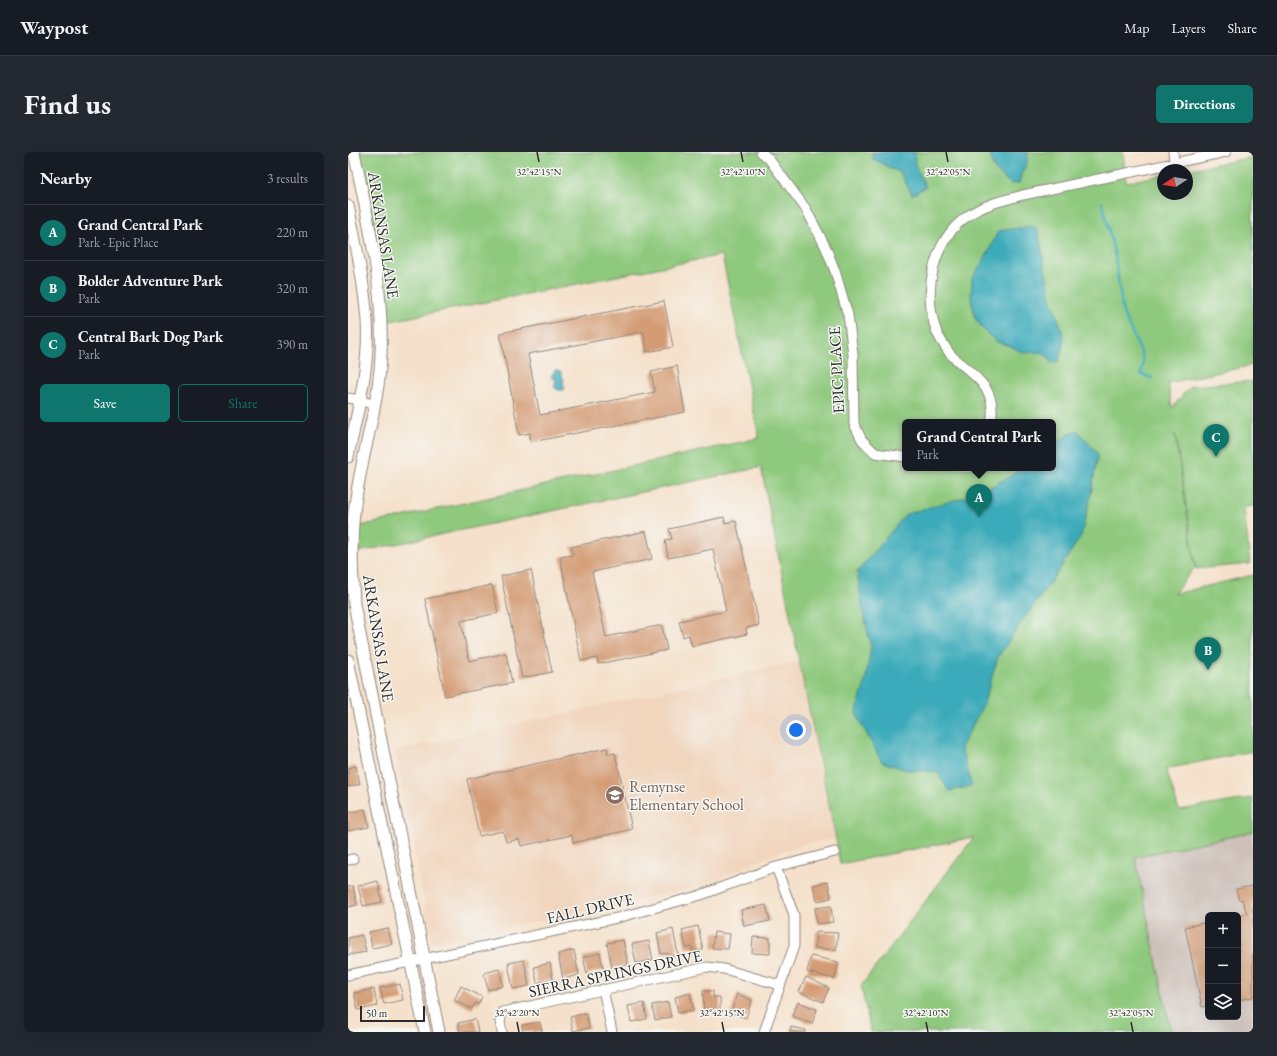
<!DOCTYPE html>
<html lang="en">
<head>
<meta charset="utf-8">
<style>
  body { margin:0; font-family:"EB Garamond",serif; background:#242831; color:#f1f3f6 }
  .controls { position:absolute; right:12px; bottom:12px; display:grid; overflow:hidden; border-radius:6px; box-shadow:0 4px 16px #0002 }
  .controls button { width:36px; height:36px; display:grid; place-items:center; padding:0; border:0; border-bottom:1px solid #363941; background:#171b24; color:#f1f3f6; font:20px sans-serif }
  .compass { position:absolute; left:809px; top:12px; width:36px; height:36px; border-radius:50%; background:#171b24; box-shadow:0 4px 16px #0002; rotate:258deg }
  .scale { position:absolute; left:12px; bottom:10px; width:65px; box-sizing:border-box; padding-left:4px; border:2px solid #2b2b2b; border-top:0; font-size:11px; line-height:14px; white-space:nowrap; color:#2b2b2b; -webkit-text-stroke:3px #f6f6f2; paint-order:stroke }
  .you { position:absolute; left:448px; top:578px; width:14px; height:14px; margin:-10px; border:3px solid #fff; border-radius:50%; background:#1a73e8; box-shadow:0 0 0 6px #1a73e833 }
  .badge { display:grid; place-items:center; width:26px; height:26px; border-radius:50%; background:#0f766e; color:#fff; font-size:13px; font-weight:700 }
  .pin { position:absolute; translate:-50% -33px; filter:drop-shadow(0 1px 2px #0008) }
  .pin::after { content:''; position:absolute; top:21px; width:14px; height:12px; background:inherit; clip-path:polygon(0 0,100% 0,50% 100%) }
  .popup { position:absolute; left:554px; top:267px; width:154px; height:52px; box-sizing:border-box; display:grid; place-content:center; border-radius:6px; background:#171b24; filter:drop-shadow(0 1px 3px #0005); font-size:13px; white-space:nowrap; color:#9ea1a6 }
  .popup b { font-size:15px; color:#f1f3f6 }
  .popup::after { content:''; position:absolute; left:50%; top:100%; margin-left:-8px; border:8px solid transparent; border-top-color:#171b24 }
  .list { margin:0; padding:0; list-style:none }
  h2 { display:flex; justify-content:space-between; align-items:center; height:52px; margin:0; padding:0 16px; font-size:17px }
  h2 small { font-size:13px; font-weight:400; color:#9ea1a6 }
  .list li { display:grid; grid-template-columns:26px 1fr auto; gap:12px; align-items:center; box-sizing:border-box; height:56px; padding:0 16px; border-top:1px solid #363941 }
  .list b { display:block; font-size:15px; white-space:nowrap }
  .list p { margin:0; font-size:13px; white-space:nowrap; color:#9ea1a6 }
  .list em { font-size:13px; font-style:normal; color:#9ea1a6 }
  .actions { display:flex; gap:8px; padding:12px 16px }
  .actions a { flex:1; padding:9px 0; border:1px solid #0f766e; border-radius:6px; text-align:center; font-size:14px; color:#0f766e }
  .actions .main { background:#0f766e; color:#fff }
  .icon { flex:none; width:22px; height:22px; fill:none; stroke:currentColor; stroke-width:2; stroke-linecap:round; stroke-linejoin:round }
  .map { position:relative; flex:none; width:905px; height:880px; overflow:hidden; border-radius:6px }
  header { display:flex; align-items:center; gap:24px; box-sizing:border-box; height:56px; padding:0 20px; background:#171b24; border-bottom:1px solid #363941 }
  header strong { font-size:19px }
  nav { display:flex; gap:22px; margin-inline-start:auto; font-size:14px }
  .intro { display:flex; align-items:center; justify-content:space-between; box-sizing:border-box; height:96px; padding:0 24px }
  h1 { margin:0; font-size:28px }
  .button { padding:10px 18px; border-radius:6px; background:#0f766e; color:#fff; font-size:14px; font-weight:700 }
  main { display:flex; gap:24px; padding:0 24px }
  aside { flex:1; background:#171b24; border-radius:6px; box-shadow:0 4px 16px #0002 }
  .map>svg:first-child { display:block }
</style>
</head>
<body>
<header>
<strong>Waypost</strong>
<nav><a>Map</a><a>Layers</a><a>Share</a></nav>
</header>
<div class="intro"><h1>Find us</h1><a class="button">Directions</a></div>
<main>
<aside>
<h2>Nearby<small>3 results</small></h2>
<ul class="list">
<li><span class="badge">A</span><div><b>Grand Central Park</b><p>Park · Epic Place</p></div><em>220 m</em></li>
<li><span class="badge">B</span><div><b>Bolder Adventure Park</b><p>Park</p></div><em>320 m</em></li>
<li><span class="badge">C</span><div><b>Central Bark Dog Park</b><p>Park</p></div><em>390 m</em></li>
</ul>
<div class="actions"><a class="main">Save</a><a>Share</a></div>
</aside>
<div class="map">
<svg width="905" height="880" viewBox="0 0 905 880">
  <rect width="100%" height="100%" fill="#f6f6f2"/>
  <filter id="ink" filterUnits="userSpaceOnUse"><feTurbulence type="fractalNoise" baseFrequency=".025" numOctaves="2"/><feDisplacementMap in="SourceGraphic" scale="8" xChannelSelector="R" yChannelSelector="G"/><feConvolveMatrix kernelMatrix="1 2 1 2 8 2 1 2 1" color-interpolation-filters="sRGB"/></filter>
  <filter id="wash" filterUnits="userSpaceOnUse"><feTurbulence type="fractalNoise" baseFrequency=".012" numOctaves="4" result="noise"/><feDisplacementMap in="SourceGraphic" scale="16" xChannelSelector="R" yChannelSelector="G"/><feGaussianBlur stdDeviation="0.9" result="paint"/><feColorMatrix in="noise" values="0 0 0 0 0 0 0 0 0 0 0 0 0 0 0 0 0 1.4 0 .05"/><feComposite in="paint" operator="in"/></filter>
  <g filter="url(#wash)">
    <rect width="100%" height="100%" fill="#f5e1cb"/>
    <path fill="#f1d5bd" d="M451,509L488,687L461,691L424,703L370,727L341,737L84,791L47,599Z"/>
    <path fill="#cec1ba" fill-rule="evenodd" d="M905,680V880H823L787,705ZM860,763H890V865H860Z"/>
    <path fill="#8fc97e" stroke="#5d7a54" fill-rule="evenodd" d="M12,0H775L778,30L815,23V42H839V18L905,5V213L820,231L824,256L842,234L905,229V354L896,355L902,412L848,417L827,282L847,415L826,442L905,423V599L818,617L831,658L905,646V680L787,705L823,880H523L513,834L626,685L492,712L488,687L451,509L413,315L10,400L12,374L411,286L374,103L38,170L37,143ZM557,270H705V316H557Z"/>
    <path fill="#3baaba" stroke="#336a72" d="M525,0H567V12L578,35L564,43L552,20L543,17L536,12L524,7Z
      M641,0H680L679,13L674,20L671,31L663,32L646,17Z
      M683,74L688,76L690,79L703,146L714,178L716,188L711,209L703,211L699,203L693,200L676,201L662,194L649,190L637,180L627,166L623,147L624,127L641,99L650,79Z
      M207,218L213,220L216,228L215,232L217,235L216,238H210L206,235L208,228L205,227L203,224Z
      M729,278L750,302L743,342L733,384L709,421L668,478L650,505L636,551L613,596L624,634L601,639L589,620L559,618L534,610L508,562L517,531L523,495L514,454L509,420L558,362L631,341L664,323L673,316H705V292Z"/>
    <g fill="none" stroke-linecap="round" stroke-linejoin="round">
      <path stroke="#3baaba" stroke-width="2.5" d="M754,50L766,99L775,161L793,200L795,210L793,222L804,226"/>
    </g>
    <g id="blocks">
      <path fill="#d49c76" d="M316,149L325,195L299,200L295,180L180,202L192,263L307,240L303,220L329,214L337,260L183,290L182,281L171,283L152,181Z
        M376,365L377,371L388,369L411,473L398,476L399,482L344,494L341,483L335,485L331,469L378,459L365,397L320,406L317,388L324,387L321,377Z
        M298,379L304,407L244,420L258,485L314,473L319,498L250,512L249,506L233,509L212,405L225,403L223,395Z
        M183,418L204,520L174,526L153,424Z
        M144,433L150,461L113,469L121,509L158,501L164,531L97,544L77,447Z
        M259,596L260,602L267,601L284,677L225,691L224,683L173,694L171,687L158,690L155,679L131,684L119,627Z
        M8,614L12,632L0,635V616Z
        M17,657L21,675L0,679V661Z
        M30,729L34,750L15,754L10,734Z
        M480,730L483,746L469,749L465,733Z
        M5,734L9,753L0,755V735Z
        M905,734V845L890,848V764L899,762L894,747L891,748L888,737Z
        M418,753L422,769L396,774L393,758Z
        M483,754L485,770L469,772L467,756Z
        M860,770V854L854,855L837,775Z
        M350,774L355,798L345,800L344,795L338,796L334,778Z
        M40,776L44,792L24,796L21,780Z
        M325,777L330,803L321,805L320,801L313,802L309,781Z
        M366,780L382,782L380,797L364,796Z
        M468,780L490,781L488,798L467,796Z
        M14,783L18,800L0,803V786Z
        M405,785L422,786V802L404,801Z
        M275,788L280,813L264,816L259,791Z
        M301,789L305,808L288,811L284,792Z
        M226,798L231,823L215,827L210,802Z
        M252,801L256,818L239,822L235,805Z
        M463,804L490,810L487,827L459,820Z
        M176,808L181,834L165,837L160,811Z
        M202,811L205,827L189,831L186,815Z
        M151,817L155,834L140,838L136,821Z
        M458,825L481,836L475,850L451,840Z
        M52,832L55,848L36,852L32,836Z
        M113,834L134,845L130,853L127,851L124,857L106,848Z
        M26,837L29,854L10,858L6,841Z
        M355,839H365V845H372V860L356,861Z
        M342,841L346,858L330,861L327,845Z
        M389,842L404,848L398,866L383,861Z
        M320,850L323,865L307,868L304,853Z
        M450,850L469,857L464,872L444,864Z
        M296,851L299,867L283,870L280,854Z
        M238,861L241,876L225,879L222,865Z
        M127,867L130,880H112L110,871Z
        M192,870L194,880H175L174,873Z
        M443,875L458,878L457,880H442Z"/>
    </g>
  </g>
  <g filter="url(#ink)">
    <use href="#blocks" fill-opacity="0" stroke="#90867b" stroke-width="1"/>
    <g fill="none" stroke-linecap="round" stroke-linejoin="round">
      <g stroke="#90867b" stroke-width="11">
        <path id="minor" d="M413,0L421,7L458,57L478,96L487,119L500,163L505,202L506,272L514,288L527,301L557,305
          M825,0L826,11
          M0,246L12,248L26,253
          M643,270C649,242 633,228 613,212C609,208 603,204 600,199C596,193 592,187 589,181C574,140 584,88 621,63C637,52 657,48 675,43L878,0
          M0,708L5,707
          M0,823L269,766L353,743L428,715L487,700
          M255,837L264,880
          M154,880L152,870L154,860L359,815L376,817L432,833
          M416,880L446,794V763L428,715"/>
      </g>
      <g stroke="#90867b" stroke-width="13">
        <path id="major" d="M6,0C20,67 36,135 33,203C31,250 16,295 9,340C2,377 4,415 6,452L91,880
          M0,54C8,92 16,130 19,169C22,215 9,261 0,305
          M0,508L77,880"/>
      </g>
      <use href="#minor" stroke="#fff" stroke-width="9"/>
      <use href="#major" stroke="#fff" stroke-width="11"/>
    </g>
  </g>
  <path fill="none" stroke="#2b2b2b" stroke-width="1.5" d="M189,0L191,10M393,0L395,10M598,0L600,10M169,870L171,880M374,870L376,880M578,870L580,880M783,870L785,880"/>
  <defs>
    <g id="school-disc" transform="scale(1)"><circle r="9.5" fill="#8d6e63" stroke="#f6f6f2"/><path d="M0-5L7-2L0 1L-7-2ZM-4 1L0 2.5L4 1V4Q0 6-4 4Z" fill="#fff"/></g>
  </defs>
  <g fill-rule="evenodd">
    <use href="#school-disc" x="267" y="643"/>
  </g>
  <g text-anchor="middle" stroke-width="3" stroke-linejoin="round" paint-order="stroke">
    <g font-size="16" fill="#2b2b2b" stroke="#f6f6f2">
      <text transform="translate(36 83) rotate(81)" y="6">ARKANSAS LANE</text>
      <text transform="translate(488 218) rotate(-93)" y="6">EPIC PLACE</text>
      <text transform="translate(31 486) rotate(81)" y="6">ARKANSAS LANE</text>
      <text transform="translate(242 756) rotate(-13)" y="6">FALL DRIVE</text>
      <text transform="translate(267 821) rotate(-12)" y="6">SIERRA SPRINGS DRIVE</text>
    </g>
    <g font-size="16" fill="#785e54" stroke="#f6f6f2" text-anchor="start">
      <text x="281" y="640">Remynse<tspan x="281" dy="18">Elementary School</tspan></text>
    </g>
  </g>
  <g font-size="10" text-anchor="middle" fill="#2b2b2b" stroke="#f6f6f2" stroke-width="3" stroke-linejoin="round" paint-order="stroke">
    <text x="191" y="23">32°42'15"N</text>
    <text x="395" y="23">32°42'10"N</text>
    <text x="600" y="23">32°42'05"N</text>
    <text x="169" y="864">32°42'20"N</text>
    <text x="374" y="864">32°42'15"N</text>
    <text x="578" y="864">32°42'10"N</text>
    <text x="783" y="864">32°42'05"N</text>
  </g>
</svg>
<div class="controls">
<button>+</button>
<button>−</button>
<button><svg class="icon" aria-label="layers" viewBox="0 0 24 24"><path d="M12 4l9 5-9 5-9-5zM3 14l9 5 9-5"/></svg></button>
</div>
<svg class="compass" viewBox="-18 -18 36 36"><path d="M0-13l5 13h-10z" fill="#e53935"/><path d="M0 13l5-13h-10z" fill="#9ea1a6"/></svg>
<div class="scale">50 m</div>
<div class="you"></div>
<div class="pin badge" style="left:631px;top:365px">A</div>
<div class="popup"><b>Grand Central Park</b>Park</div>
<div class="pin badge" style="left:860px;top:518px">B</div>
<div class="pin badge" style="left:868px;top:305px">C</div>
</div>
</main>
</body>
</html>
